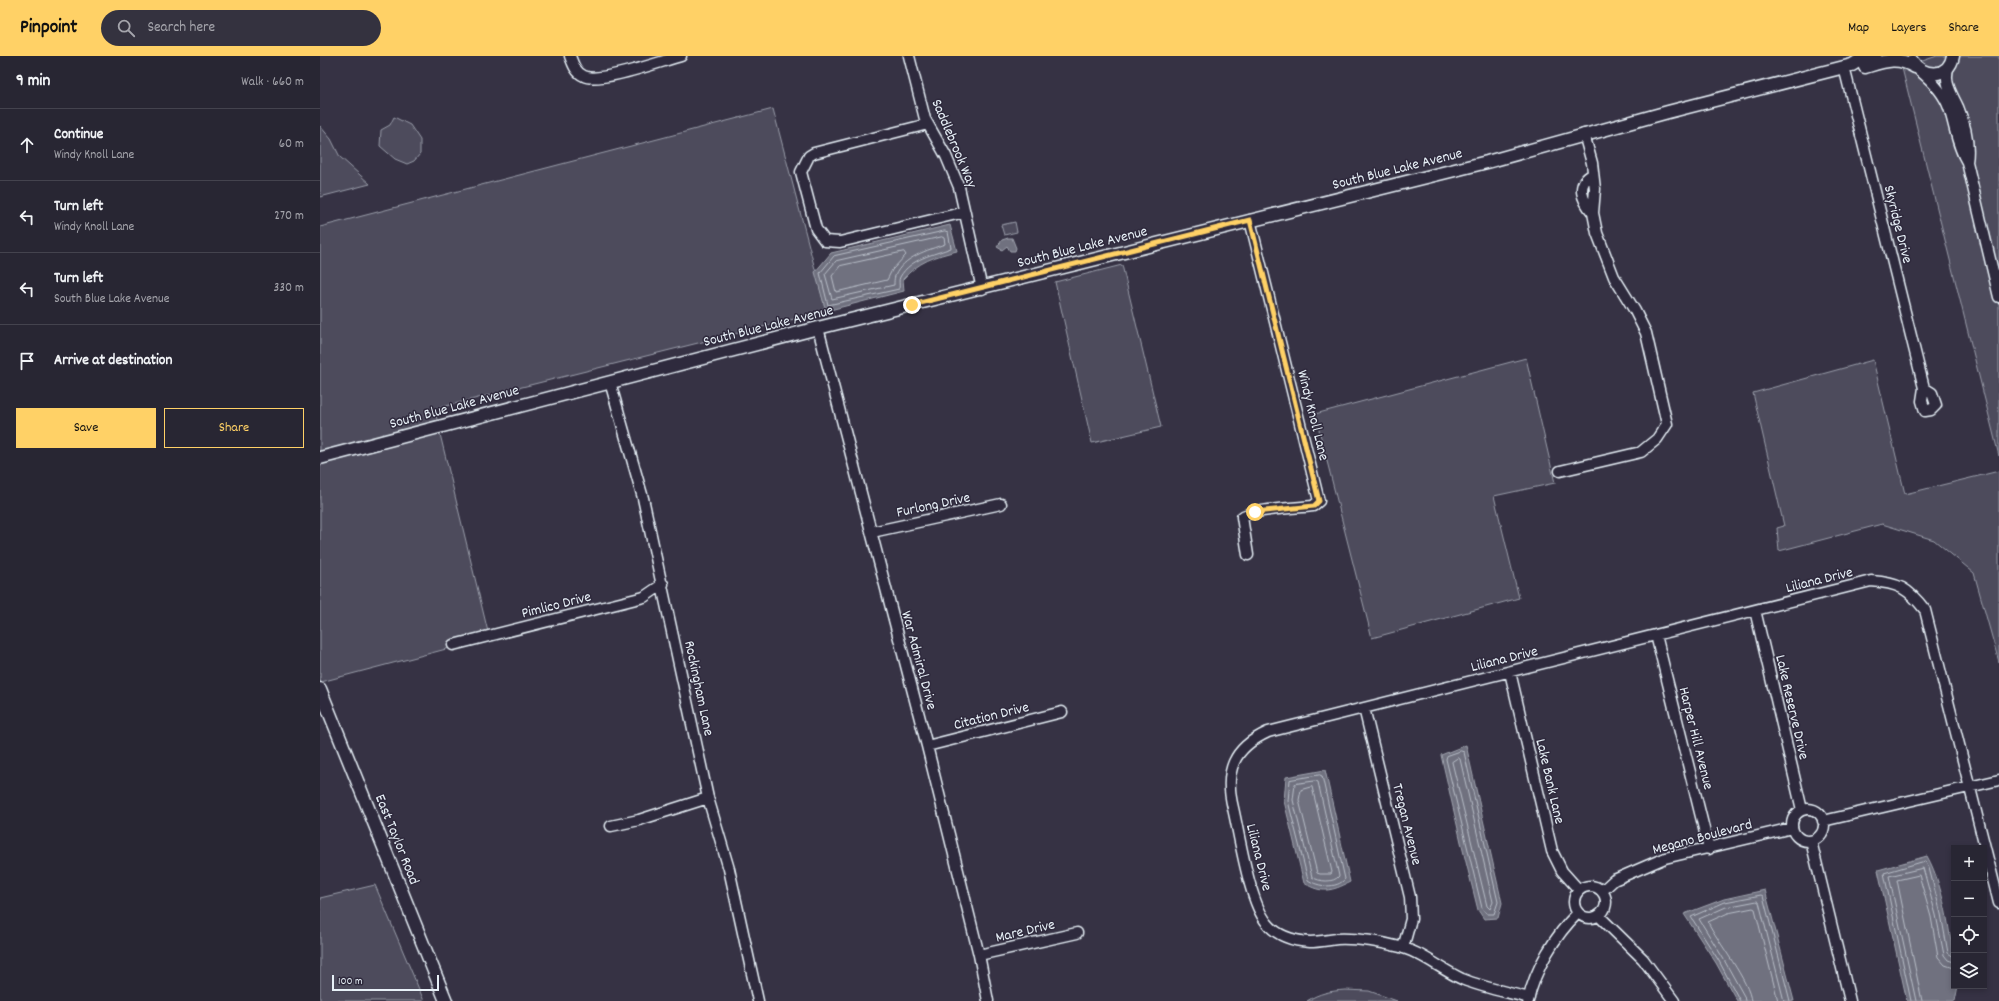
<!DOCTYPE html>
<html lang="en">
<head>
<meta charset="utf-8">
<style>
  body { margin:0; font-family:Dekko,sans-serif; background:#34323f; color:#f1f3f6 }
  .controls { position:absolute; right:12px; bottom:12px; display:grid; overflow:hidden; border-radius:0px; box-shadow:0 2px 6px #0003 }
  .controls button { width:36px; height:36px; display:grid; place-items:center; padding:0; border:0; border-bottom:1px solid #44434e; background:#282633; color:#f1f3f6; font:20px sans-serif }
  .scale { position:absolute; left:12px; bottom:10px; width:107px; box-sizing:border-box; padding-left:4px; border:2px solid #e8f1f8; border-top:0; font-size:11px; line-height:14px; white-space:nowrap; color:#e8f1f8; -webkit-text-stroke:3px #2f2a3d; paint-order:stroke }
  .stop { position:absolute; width:12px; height:12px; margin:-9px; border:3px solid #ffd166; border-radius:50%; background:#fff }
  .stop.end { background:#ffd166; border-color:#fff; box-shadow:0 1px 4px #0008 }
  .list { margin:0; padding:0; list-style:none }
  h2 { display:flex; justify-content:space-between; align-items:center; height:52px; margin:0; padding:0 16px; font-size:17px }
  h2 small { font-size:13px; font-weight:400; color:#a5a5ac }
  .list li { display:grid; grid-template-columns:26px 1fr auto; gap:12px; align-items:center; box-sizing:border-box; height:72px; padding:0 16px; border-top:1px solid #44434e }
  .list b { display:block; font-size:15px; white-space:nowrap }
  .list p { margin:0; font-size:13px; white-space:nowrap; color:#a5a5ac }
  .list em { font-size:13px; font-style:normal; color:#a5a5ac }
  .actions { display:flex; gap:8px; padding:12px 16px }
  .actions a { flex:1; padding:9px 0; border:1px solid #ffd166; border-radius:0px; text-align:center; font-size:14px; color:#ffd166 }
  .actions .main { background:#ffd166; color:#111 }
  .icon { flex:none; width:22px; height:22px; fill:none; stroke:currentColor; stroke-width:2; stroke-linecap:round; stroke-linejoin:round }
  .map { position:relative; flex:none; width:1679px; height:945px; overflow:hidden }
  header { display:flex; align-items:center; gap:24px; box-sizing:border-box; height:56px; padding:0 20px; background:#ffd166; color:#111 }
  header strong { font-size:19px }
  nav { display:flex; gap:22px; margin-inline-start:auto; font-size:14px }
  .search { width:280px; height:36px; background:#34323f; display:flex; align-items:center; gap:10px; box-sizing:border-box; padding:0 14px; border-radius:22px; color:#a5a5ac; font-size:15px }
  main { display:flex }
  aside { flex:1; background:#282633 }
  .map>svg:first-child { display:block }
</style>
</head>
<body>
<header>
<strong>Pinpoint</strong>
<div class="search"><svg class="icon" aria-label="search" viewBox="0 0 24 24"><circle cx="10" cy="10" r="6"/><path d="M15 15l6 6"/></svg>Search here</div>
<nav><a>Map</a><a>Layers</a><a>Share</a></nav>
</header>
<main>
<aside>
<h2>9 min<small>Walk · 660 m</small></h2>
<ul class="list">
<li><svg class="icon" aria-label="ahead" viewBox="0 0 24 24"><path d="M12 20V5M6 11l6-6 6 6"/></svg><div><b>Continue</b><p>Windy Knoll Lane</p></div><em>60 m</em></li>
<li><svg class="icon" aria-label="left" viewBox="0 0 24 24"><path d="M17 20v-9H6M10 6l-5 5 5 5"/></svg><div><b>Turn left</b><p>Windy Knoll Lane</p></div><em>270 m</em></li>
<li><svg class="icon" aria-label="left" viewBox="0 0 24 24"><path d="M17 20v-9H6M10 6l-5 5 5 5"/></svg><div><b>Turn left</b><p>South Blue Lake Avenue</p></div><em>330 m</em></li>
<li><svg class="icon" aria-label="arrive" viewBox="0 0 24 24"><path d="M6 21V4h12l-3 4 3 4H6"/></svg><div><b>Arrive at destination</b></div></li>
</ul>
<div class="actions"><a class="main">Save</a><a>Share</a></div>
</aside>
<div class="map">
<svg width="1679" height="945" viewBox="0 0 1679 945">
  <rect width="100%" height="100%" fill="#363244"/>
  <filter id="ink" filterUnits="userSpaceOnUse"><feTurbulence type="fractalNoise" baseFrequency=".025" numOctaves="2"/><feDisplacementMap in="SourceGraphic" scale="8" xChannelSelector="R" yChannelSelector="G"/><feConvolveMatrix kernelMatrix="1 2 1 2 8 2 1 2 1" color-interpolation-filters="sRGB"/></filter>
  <g filter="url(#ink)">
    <path fill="#4d4b5c" stroke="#9a9eaa" d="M1617,0H1679V400L1582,12Z
      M453,53L506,255L114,353L118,367L0,398V171Z
      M74,61L90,69L100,84V98L94,105L87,108L75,103L60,90L61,74L70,69Z
      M0,70L11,83L20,101L50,128L0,141Z
      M695,166L697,176L684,179L681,169Z
      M802,209L841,371L772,387L735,226Z
      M1206,302L1235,427L1174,440L1199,542L1052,582L995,358Z
      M1553,304L1585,438L1679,415V606L1654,517L1614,484L1562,468L1459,495L1457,472L1464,470L1433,337Z
      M119,374L168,576L128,586L130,592L1,626L0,622V406Z
      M55,829L104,945H0V842Z
      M1025,934L1049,935L1077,945H987C999,937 1011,935 1025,934Z"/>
    <path fill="#70717f" stroke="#a0a4af" d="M630,169L637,195C615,200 598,206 583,223L584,235L506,255L495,216L511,197Z
      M688,182H692L696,192L695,195H690L687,190L682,194L677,191L682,184Z
      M1146,689L1182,847L1178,862L1164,863L1158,854L1141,786L1121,699Z
      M1005,714L1030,826C1012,835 1002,838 984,827L964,745L966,721Z
      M1607,800C1625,832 1634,893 1634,930H1638L1635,945H1587L1558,814Z
      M1445,834L1474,945H1417L1396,907L1364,858L1404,843Z"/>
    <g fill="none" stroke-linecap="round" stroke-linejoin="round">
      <path stroke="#b8bec8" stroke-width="1" d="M625,175L628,176L631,192C613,199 591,202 580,221C578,224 580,229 579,233L508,249L500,217L514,200Z
        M622,181L624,182L625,188C608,194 583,201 575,220C574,223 574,226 574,229L512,243L505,218L516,205Z
        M584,196L586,199L572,214L567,224L516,236L512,220L520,210Z
        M1141,695L1144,696L1178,846L1174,858H1167L1162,852L1126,703L1127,700Z
        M1138,702L1140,703L1173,846L1170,853L1167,850L1132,706Z
        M1000,719L1002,720L1025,823C1017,833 998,831 988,824L968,745L970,724Z
        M996,725L998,726L1019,820C1014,827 999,826 992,821L973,744L975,728Z
        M992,731L1012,816L1011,818H1000L997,817L979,744L981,734Z
        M1420,945L1399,905L1371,861L1405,846L1441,839L1443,840L1470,945
        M1425,945L1424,940L1403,902L1379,863L1406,851L1437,845L1439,846L1464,945
        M1431,945C1430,926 1397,885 1388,866L1408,857L1433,852L1435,853L1458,945
        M1591,945L1564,817L1605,805L1609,812L1621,858L1628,897L1634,901
        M1596,945L1569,820L1603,812L1616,859L1624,899L1628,904L1634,906
        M1602,945L1577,824L1599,819L1611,861L1618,901L1625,909L1634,912"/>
      <g stroke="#e8f1f8" stroke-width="13">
        <path id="minor" d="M250,0C253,8 256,17 264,20C279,28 342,5 361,0
          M589,0L605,63L626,100L639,131L662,233
          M1629,9C1623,26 1631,36 1638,51C1645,68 1650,87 1647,106
          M1524,11L1604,332L1602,345L1605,355L1611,354L1616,349L1612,337L1604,332
          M1600,15C1612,25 1624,37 1629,52C1635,70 1637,90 1647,106L1679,241
          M608,68L494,97L489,100L481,116L496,173L505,185L520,186L645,156
          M1273,118C1255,128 1262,144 1273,157
          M498,272L607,690L659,899L668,945
          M290,326L323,442L388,742L409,813L438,945
          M1240,415L1321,396L1337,383L1347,368L1326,277L1315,255L1294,221L1277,177L1273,157L1275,133L1272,107L1264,78
          M552,476L681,448
          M928,499L922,461C931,453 978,452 993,450L999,445L930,164
          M1435,554L1482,754
          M1336,579L1389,793
          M133,589L324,541L343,528
          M1190,616L1232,795L1242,815L1259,834
          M1044,652L1090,841L1091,863L1083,892
          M607,690L742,656
          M1472 769a16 16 0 1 1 32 0a16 16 0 1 1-32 0Z
          M1503,765L1679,724
          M291,770L319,764L388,742
          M1491,785L1530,945
          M1254 846a16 16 0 1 1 32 0a16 16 0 1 1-32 0Z
          M1282,835L1294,824L1345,802L1472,772
          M1279,860L1323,903L1354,945
          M659,899L757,877
          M1209,942C1187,936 1164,932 1142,923C1122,914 1101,896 1080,891C1060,886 1039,882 1017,883C1008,884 999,886 990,886C975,885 957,880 947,867C929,845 920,782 913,752C904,715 913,692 948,676L1551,525C1579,527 1588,532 1605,554L1679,847
          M1208,945C1215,913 1235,879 1258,857"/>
      </g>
      <g stroke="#e8f1f8" stroke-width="15">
        <path id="major" d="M1592,5C1602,22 1629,23 1633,0
          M1545,11C1565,5 1577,0 1595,11
          M0,402L498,272L1167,106L1348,56L1532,9L1540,4L1555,0
          M0,633L126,945"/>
      </g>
      <use href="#minor" stroke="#2f2a3d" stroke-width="10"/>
      <use href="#major" stroke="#2f2a3d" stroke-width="12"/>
    </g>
  </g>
  <g fill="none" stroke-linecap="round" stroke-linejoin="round" filter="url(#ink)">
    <path stroke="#ffd166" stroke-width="5" d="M592,249L930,164L999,445L994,450L935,456"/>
  </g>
  <g text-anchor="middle" stroke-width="3" stroke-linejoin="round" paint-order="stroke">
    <g font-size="15" fill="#e8f1f8" stroke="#2f2a3d">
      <text transform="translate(635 87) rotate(67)" y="5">Saddlebrook Way</text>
      <text transform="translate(1077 112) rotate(-14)" y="5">South Blue Lake Avenue</text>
      <text transform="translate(1579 168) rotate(76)" y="5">Skyridge Drive</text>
      <text transform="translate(762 190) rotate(-14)" y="5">South Blue Lake Avenue</text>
      <text transform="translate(448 269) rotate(-14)" y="5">South Blue Lake Avenue</text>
      <text transform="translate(134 350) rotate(-15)" y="5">South Blue Lake Avenue</text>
      <text transform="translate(994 359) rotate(76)" y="5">Windy Knoll Lane</text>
      <text transform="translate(613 448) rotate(-12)" y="5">Furlong Drive</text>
      <text transform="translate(1499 523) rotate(-14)" y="5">Liliana Drive</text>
      <text transform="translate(236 548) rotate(-14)" y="5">Pimlico Drive</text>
      <text transform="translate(1184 602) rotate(-14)" y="5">Liliana Drive</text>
      <text transform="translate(600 604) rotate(75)" y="5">War Admiral Drive</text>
      <text transform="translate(380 632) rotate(78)" y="5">Rockingham Lane</text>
      <text transform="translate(1473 651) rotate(77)" y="5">Lake Reserve Drive</text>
      <text transform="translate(671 659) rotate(-14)" y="5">Citation Drive</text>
      <text transform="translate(1377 682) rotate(76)" y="5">Harper Hill Avenue</text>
      <text transform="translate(1231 725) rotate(77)" y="5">Lake Bank Lane</text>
      <text transform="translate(1088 768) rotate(76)" y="5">Tregan Avenue</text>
      <text transform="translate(1382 780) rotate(-15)" y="5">Megano Boulevard</text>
      <text transform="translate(78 783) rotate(68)" y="5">East Taylor Road</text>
      <text transform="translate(940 801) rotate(76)" y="5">Liliana Drive</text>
      <text transform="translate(705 874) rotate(-13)" y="5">Mare Drive</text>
    </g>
  </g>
</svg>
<div class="controls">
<button>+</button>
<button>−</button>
<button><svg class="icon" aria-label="locate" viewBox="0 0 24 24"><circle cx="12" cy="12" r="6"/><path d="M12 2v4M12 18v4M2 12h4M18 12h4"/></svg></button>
<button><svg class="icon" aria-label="layers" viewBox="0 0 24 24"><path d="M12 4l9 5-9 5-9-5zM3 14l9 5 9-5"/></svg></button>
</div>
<div class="scale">100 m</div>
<div class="stop" style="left:935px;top:456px"></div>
<div class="stop end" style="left:592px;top:249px"></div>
</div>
</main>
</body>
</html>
